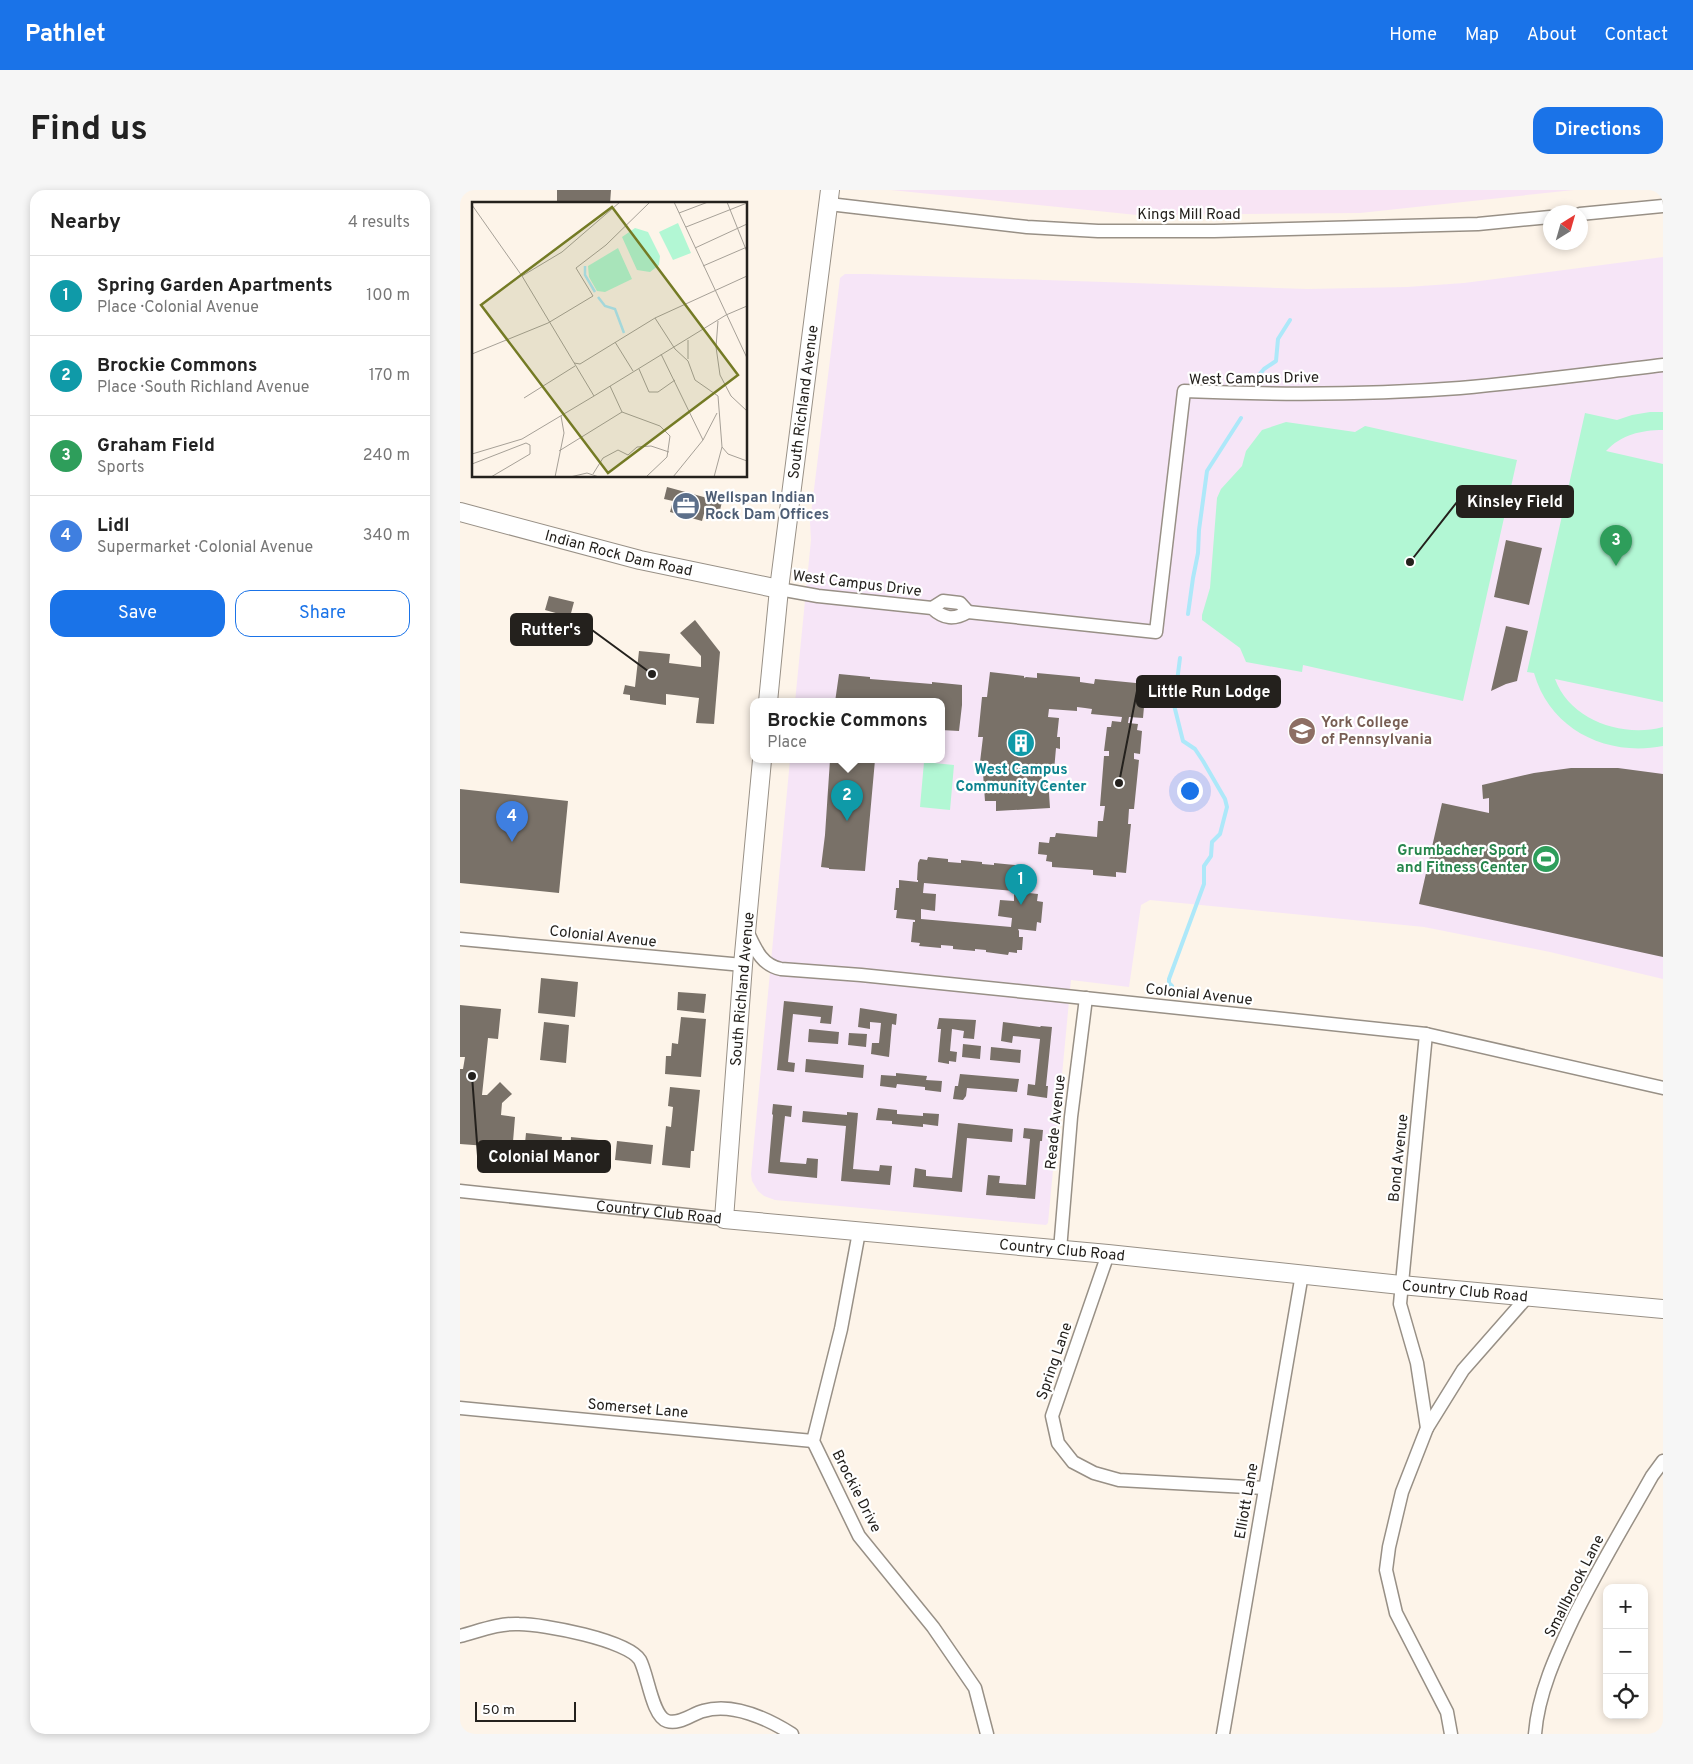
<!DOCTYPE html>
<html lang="en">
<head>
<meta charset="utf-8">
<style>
  body { margin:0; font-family:Overpass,sans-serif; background:#f6f6f6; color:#222 }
  .controls { position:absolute; right:15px; bottom:15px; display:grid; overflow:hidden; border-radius:10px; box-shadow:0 2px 8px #0003 }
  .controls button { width:45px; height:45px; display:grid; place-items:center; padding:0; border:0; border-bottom:1px solid #e0e0e0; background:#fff; color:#222; font:25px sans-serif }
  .compass { position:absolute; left:1083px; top:15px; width:45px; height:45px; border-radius:50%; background:#fff; box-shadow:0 2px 8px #0003; rotate:37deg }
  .scale { position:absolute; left:15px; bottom:12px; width:101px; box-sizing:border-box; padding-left:5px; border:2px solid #24211d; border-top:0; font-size:14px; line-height:18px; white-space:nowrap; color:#24211d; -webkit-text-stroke:4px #fff; paint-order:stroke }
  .you { position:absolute; left:729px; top:600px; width:18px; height:18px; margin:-12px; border:4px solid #fff; border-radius:50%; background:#1a73e8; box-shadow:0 0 0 8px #1a73e833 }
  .badge { display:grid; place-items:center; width:32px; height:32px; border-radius:50%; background:#1a73e8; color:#fff; font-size:16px; font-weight:700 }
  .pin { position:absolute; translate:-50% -41px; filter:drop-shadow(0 1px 2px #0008) }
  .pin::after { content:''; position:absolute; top:26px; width:18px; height:15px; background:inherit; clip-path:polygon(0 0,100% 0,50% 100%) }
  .popup { position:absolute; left:290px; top:508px; width:195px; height:65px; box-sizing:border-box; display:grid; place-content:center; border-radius:10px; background:#fff; filter:drop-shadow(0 1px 4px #0005); font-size:16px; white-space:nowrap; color:#767676 }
  .popup b { font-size:19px; color:#222 }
  .popup::after { content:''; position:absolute; left:50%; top:100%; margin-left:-10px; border:10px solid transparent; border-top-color:#fff }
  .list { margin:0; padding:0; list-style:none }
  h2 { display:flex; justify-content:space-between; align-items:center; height:65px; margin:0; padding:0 20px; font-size:21px }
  h2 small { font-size:16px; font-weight:400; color:#767676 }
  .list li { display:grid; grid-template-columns:32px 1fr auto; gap:15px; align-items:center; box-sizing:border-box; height:80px; padding:0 20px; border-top:1px solid #e0e0e0 }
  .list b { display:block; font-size:19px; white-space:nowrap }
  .list p { margin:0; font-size:16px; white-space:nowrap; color:#767676 }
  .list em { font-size:16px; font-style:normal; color:#767676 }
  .actions { display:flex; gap:10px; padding:15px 20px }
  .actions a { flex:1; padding:11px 0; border:1px solid #1a73e8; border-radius:15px; text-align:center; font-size:18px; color:#1a73e8 }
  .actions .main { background:#1a73e8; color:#fff }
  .icon { flex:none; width:28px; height:28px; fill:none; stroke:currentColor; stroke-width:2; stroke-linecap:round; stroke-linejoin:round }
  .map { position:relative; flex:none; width:1203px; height:1544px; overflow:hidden; border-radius:15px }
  header { display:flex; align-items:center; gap:30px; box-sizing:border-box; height:70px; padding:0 25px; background:#1a73e8; color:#fff }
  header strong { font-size:24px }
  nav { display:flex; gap:28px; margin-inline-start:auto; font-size:18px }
  .intro { display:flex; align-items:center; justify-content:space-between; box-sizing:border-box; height:120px; padding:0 30px }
  h1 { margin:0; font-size:35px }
  .button { padding:12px 22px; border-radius:15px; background:#1a73e8; color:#fff; font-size:18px; font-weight:700 }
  main { display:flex; gap:30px; padding:0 30px }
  aside { flex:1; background:#fff; border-radius:15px; box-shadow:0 2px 8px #0003 }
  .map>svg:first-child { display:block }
</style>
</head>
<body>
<header>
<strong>Pathlet</strong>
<nav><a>Home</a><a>Map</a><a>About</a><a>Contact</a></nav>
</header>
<div class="intro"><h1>Find us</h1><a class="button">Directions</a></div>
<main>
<aside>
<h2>Nearby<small>4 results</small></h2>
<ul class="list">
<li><span class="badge" style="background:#0f9aa8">1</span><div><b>Spring Garden Apartments</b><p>Place · Colonial Avenue</p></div><em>100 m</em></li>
<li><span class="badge" style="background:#0f9aa8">2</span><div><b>Brockie Commons</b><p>Place · South Richland Avenue</p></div><em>170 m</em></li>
<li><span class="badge" style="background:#2e9e5b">3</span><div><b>Graham Field</b><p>Sports</p></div><em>240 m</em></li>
<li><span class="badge" style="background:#3f7fe0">4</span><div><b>Lidl</b><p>Supermarket · Colonial Avenue</p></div><em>340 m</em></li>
</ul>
<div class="actions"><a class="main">Save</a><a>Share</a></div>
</aside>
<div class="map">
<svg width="1203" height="1544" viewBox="0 0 1203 1544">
  <rect width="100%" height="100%" fill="#fdf4e9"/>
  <path fill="#f8e4f4" d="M431,0H1114L900,23L677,25Z"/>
  <path fill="#f6e5f7" d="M1203,67V789L1090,762L964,737L690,710L681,715L669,797L611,790L588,1033L586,1035L315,1010L304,1006L298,1001L292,991L291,984L330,570H481V512H335L351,350L350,332L380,88L385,84H408L847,99L947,97L1004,93Z"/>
  <path fill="#b2f7d4" d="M1190,222H1203V240C1181,240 1161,245 1146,261L1203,274V512L1095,489C1110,530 1162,548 1203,537V556C1147,567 1090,540 1074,483L1067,482L1125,223L1157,230L1172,225Z
    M826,232L895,242L905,236L1057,270L1003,511L843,475L842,482L786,472L780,458L742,430V425L750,398L757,308L761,299L782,276L786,261L802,240Z
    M464,572L494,575L490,620L460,617Z"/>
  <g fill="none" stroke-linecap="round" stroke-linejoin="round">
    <path stroke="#ade8f9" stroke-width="4" d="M799,185L804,179L816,171L818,149L830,130
      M728,424L733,388L738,363L739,340L747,281L781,228
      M712,796L709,793V789L744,694V676L751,666L752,652L760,644L767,617L765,609L743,571L735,559L723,551L714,515L720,468"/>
  </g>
  <path fill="#797168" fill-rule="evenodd" d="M97,0H151L150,14H97Z
    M207,297L262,312L259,324L245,320L242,331L210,322L213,311L204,309Z
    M1046,350L1082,358L1069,415L1034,407Z
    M89,406L114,412L110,427L85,420Z
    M235,430L260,462L254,534L236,533L239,508L206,504V515L170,510V505L163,504L165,495L175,497L179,461L210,464L209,473L241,477V466L220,443Z
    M1046,436L1068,441L1057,491L1046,494L1031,501Z
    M530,482L564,486V488L566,487L577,488V483L620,487V492L634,494L635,489L686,494L683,528L669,527L668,533L678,534L677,540L682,541L680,564L674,563V569L679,570L674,619H669L668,634H671L666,683L656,682V687L633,685V680L592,677V672L586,671L587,665L578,664L579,652L589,653L590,647H595L596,643L637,647L638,631H643L645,616H640L644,566H649V561H644L647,537H651L652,531L661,532L662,527L631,524L632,519L625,518L617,517V521L589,519L588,527L599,528L597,547H600V559L596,558L594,581L581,579L583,590L588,589L590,618L536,621V611H525L523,583H521L522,572H520L523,547H518L522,507H527Z
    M379,484L410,487V489L472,494V492L502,495V515L499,541L481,540V512H375Z
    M370,570H415L405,681L369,679V678L361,677L365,645Z
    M1111,578H1158L1203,584V767L959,714L982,613L1029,623V608L1023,609L1022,595L1074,583Z
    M0,599L108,611L99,703L0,693Z
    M468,667L488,669V672L501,673V670L522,672V674L534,675V673L555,675V678H563L560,702L578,704L577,711L583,712L581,733L577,732L576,741L558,739L559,741V747H563L562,760H557V763L549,762L548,765L526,762V760L515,759V761L493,759V756L481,755V758L459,756L460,753L451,752L453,732H455V730L436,728L437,720H434L436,698H439V690L458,692V690H457L458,673L460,669L467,670ZM464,693L554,701V711L540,710L538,726L552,728L551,737L461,729V719L475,721L476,704L463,703Z
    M81,788L118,792L115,827L78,823Z
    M218,802L246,804L244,823L217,820Z
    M324,811L373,816L371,834L360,833L361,827L333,824L328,872L335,873L334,882L317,880Z
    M0,815L41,819L38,849L28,848L22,905H27L40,892L52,904L42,913L41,925L55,927L52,964L27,961V956L0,954V879H3L5,867H0Z
    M400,818L437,824L436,835L432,834L429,867L411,864L412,853H419L421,833L410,832V839L398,837Z
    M221,827L246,829L241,887L205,884L206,866H211L212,853L218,854Z
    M479,828L516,830L514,849L503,848L504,841L492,839L490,861L497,862L496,872L489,871V874L478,872L481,839H477Z
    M84,832L109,835L106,873L80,870Z
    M543,832L580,837L581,836L592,837L586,896H588L587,908L567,905L568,894L575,895L580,849L553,846L552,853L541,851Z
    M349,839L379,842L378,854L348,852Z
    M389,843L407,844L406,857L388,855Z
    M503,854L521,856L520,869L502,867Z
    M531,857L561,860L560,873L530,870Z
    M346,869L404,875L403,888L345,882Z
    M436,883L467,886L466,890L482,891L481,902L465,900V897L437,894L436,898L420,896L421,885L436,886Z
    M500,884L559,889L557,902L507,898L506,906L503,910L493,909L495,896H498Z
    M210,897L240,900L234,961H231L230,978L202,975L206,936L211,937L213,917L208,916Z
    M313,914L332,916L331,927L325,926L320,972L346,974L347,968L358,969L357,988L308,983L313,925L312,924Z
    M418,918L437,920V924L463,926V923L479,924L478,936L463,934V937L432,934V931L416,930Z
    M343,921L387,925V922L398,923L393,979L419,981L420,975L432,976L430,995L381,991L386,936L342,932Z
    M498,933L553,939L552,952L507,948L502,1002L453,997L455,978L466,980V986L492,988Z
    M564,938L583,940L582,951H580L575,1009L526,1005L528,985L540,986L539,993L566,995L570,949L563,948Z
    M66,943L102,947L100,965L83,963L82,976L63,974Z
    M111,947L148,951L146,969L132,968L131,981L109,978Z
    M157,951L193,955L191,974L155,970Z"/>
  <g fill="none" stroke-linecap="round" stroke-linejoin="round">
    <g stroke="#989086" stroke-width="15">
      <g id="street">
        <path d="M369,14L567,37L638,41H754L1018,34L1090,27"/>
        <path d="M1120,24L1203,16"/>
        <path d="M319,399L358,406L472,418C484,429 494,430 508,422L696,442L724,201C815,205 908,205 1000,198C1068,192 1135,183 1203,175"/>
        <path d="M472,418L483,411L500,413L508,422"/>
        <path d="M287,741C295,758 301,775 321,779L401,785L577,803L966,844L1203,898"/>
        <path d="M0,749L283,775"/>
        <path d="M966,844L940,1114L957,1173L967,1238L942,1302L929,1357L926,1380L936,1423L987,1522L991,1544"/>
        <path id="s1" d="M0,1001L264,1029"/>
        <path d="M399,1042L381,1139L353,1251L399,1346L473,1437L515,1498L527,1544"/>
        <path d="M600,1060L611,927L626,808"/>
        <path d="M648,1064L592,1226L598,1253L613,1272L634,1283L659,1290L805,1298"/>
        <path d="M0,1218L353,1251"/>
        <path d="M967,1238L1003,1180L1068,1106"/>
        <path d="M0,1446C19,1441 39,1433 59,1434C83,1434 168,1450 180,1470C188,1485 192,1526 207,1531C219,1535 232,1524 243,1521C272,1512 308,1529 332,1544"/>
        <path d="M763,1544L842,1084"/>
        <path d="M1075,1544C1078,1504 1096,1465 1113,1429C1137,1380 1165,1334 1192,1286L1203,1271"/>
      </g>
    </g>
    <g stroke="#989086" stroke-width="20">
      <g id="secondary">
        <path id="s2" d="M0,322L180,370L319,399"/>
        <path id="s3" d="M308,512L319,399L370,0"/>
        <path id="s4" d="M302,570L283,775L264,1029L648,1064L941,1095L1203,1119"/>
      </g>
    </g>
    <use href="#street" stroke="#fff" stroke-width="12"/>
    <use href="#secondary" stroke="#fff" stroke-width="18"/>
  </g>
  <defs>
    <g id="office-disc" transform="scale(1.4375)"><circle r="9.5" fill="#5c6f8a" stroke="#fff"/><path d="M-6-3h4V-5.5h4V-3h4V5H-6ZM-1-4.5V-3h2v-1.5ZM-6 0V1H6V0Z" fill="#fff"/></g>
    <g id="university-disc" transform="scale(1.4375)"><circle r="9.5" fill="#8d6e63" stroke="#fff"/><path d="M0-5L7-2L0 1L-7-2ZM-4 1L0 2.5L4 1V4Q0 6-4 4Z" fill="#fff"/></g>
    <g id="building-disc" transform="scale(1.4375)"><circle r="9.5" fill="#0f9aa8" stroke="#fff"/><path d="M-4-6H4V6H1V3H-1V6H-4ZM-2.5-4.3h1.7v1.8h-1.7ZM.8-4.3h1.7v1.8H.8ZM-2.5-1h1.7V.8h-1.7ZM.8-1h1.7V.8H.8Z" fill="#fff"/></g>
    <g id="stadium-disc" transform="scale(1.4375)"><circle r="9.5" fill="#2e9e5b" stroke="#fff"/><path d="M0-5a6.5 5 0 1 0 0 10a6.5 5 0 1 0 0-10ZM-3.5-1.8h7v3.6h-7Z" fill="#fff"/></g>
  </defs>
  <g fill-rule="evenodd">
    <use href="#office-disc" x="226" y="316"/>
    <use href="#university-disc" x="842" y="541"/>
    <use href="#building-disc" x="561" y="553"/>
    <use href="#stadium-disc" x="1086" y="669"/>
  </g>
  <g text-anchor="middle" stroke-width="4.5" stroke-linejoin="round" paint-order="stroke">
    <g font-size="15" fill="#24211d" stroke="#fff">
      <text x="729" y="29">Kings Mill Road</text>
      <text transform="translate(794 188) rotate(-1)" y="5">West Campus Drive</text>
      <text dy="5" stroke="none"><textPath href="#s3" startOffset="302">South Richland Avenue</textPath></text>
      <text dy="5" stroke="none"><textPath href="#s2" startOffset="164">Indian Rock Dam Road</textPath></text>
      <text transform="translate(397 393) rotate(7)" y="5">West Campus Drive</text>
      <text transform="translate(143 746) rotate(6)" y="5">Colonial Avenue</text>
      <text transform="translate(282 799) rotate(-85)" y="5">South Richland Avenue</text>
      <text transform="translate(739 804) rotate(6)" y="5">Colonial Avenue</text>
      <text transform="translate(595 932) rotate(-84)" y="5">Reade Avenue</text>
      <text transform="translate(938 968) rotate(-84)" y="5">Bond Avenue</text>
      <text dy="5" stroke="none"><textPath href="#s1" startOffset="200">Country Club Road</textPath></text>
      <text dy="5" stroke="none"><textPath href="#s4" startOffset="800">Country Club Road</textPath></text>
      <text dy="5" stroke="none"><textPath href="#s4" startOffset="1205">Country Club Road</textPath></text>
      <text transform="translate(594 1171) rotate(-71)" y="5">Spring Lane</text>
      <text transform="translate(178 1218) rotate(5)" y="5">Somerset Lane</text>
      <text transform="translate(397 1301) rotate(63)" y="5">Brockie Drive</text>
      <text transform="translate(786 1311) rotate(-80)" y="5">Elliott Lane</text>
      <text transform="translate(1114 1396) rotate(-63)" y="5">Smallbrook Lane</text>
    </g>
    <g font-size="15" font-weight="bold" fill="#4e5e75" stroke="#fff" text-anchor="start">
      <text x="245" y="312">Wellspan Indian<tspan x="245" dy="17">Rock Dam Offices</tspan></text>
    </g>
    <g font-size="15" font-weight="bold" fill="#785e54" stroke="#fff" text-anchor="start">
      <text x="861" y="537">York College<tspan x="861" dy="17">of Pennsylvania</tspan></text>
    </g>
    <g font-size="15" font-weight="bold" fill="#0d838f" stroke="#fff">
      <text x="561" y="584">West Campus<tspan x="561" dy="17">Community Center</tspan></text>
    </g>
    <g font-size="15" font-weight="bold" fill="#27864d" stroke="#fff" text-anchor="end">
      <text x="1067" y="665">Grumbacher Sport<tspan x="1067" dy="17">and Fitness Center</tspan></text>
    </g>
  </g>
  <g transform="translate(12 12)">
    <rect width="275" height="275" fill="#fdf4e9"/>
    <path d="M206,21L219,51L201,58L187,30ZM163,26L176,30L188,54L187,63L178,70L165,68L150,35ZM146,46L160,77L133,90L125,89L117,75L116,64Z" fill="#b2f7d4"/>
    <path fill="none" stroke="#ade8f9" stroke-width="2.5" d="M113,64V73L123,90M126,95L133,104L143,107L152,131"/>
    <path fill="none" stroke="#a6a097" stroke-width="1" d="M202,0L275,156M255,0L275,50M0,3L50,74L122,194L254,113L275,104M207,11L236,0M214,25L275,1M223,46L275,22M231,64L275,45M50,74L90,50L148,0M183,116L203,147L216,159L223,178L246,194L250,245L242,275M246,119L244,145L248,173L259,194L275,209M143,140L161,169M0,152L76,121L121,94L104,66L134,43L178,0M189,152L231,238M216,157V138M102,161L108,162L183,116L275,74M167,167L177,190H186L203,178M138,184L150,210L188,224L198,234L195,255L174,275M52,196L103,164M250,245L256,252L275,259M87,249L150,210M0,252L50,237L122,194M0,262L54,241L58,243V252L19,275M121,272L131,256L146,248L156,253L165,245L179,244L197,250M83,275L92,231L89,214M98,275L115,271L127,275M201,275L231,238L245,211"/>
    <path fill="#747b25" fill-opacity="0.15" stroke="#747b25" stroke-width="2.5" d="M140,5L266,173L136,271L9,103Z"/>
    <rect width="275" height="275" fill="none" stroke="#24211d" stroke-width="2.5"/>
  </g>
  <path fill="none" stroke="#24211d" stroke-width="2" d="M950 372L997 312M192 484L132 440M659 593L677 501M12 886L18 966"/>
  <g fill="#24211d" stroke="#fff" stroke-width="2">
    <circle cx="950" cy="372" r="5"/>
    <circle cx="192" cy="484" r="5"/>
    <circle cx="659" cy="593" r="5"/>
    <circle cx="12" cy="886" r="5"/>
  </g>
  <g fill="#24211d" stroke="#24211d" stroke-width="2">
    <rect x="997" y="296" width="116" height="31" rx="5"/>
    <rect x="51" y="424" width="81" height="31" rx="5"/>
    <rect x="677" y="486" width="143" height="31" rx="5"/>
    <rect x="18" y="951" width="132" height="31" rx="5"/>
  </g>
  <g font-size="16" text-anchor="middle" font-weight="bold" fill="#fff">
    <text x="1055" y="317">Kinsley Field</text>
    <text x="91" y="445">Rutter's</text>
    <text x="749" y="507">Little Run Lodge</text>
    <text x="84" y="972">Colonial Manor</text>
  </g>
</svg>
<div class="controls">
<button>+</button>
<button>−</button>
<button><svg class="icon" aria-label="locate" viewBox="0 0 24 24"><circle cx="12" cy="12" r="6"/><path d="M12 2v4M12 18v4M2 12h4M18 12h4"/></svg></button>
</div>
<svg class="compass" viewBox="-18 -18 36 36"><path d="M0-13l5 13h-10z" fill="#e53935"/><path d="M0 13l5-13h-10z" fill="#767676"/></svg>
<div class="scale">50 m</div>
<div class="you"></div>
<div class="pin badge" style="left:561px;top:715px;background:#0f9aa8">1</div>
<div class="pin badge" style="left:387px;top:631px;background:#0f9aa8">2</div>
<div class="popup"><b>Brockie Commons</b>Place</div>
<div class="pin badge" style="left:1156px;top:376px;background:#2e9e5b">3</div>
<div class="pin badge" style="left:52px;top:652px;background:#3f7fe0">4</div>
</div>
</main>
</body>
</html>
